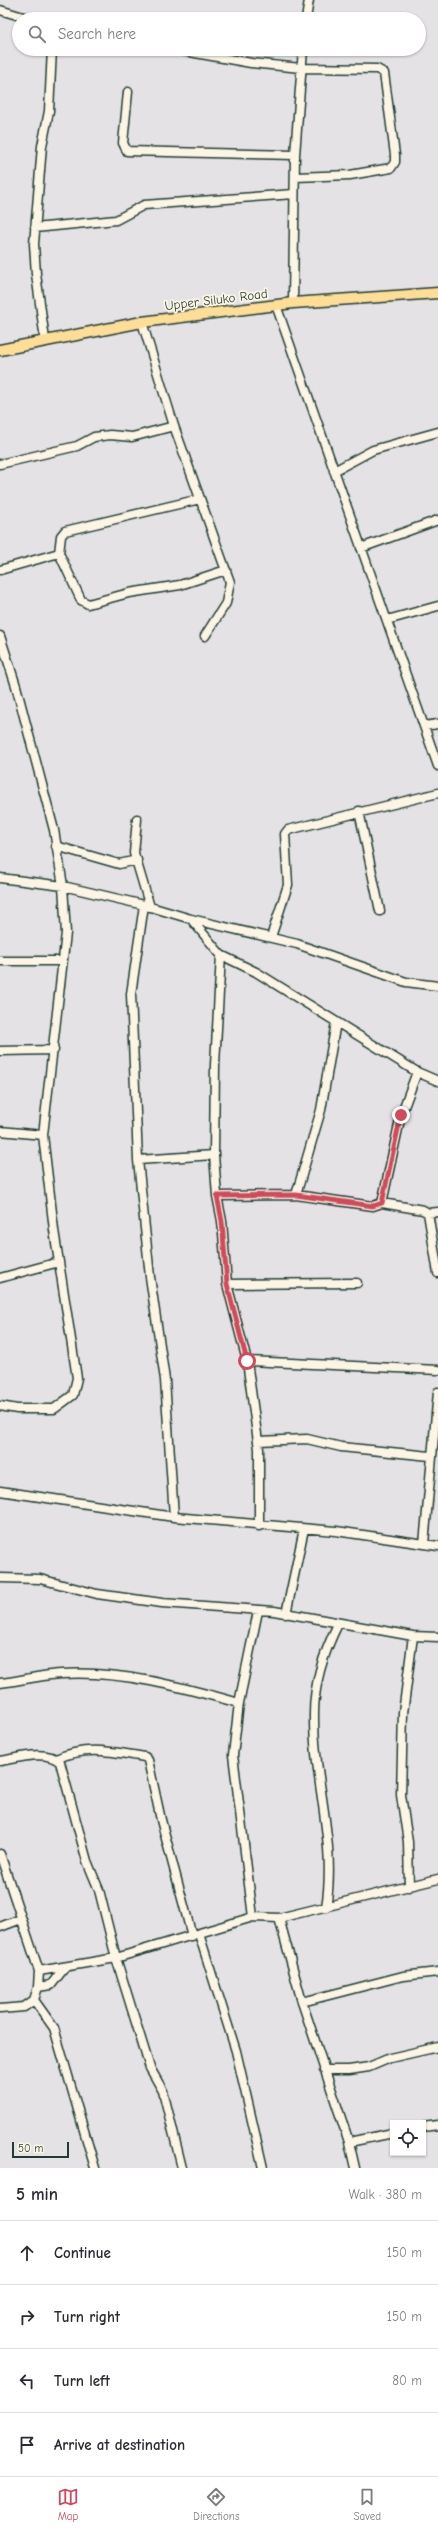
<!DOCTYPE html>
<html lang="en">
<head>
<meta charset="utf-8">
<style>
  body { margin:0; font-family:"Comic Neue",sans-serif; background:#f7f7f7; color:#2b2b33 }
  .controls { position:absolute; right:12px; bottom:12px; display:grid; overflow:hidden; border-radius:0px; box-shadow:0 1px 3px #0004 }
  .controls button { width:36px; height:36px; display:grid; place-items:center; padding:0; border:0; border-bottom:1px solid #e1e1e2; background:#fff; color:#2b2b33; font:20px sans-serif }
  .scale { position:absolute; left:12px; bottom:10px; width:57px; box-sizing:border-box; padding-left:4px; border:2px solid #1f3d34; border-top:0; font-size:11px; line-height:14px; white-space:nowrap; color:#1f3d34; -webkit-text-stroke:3px #fcf5e5; paint-order:stroke }
  .stop { position:absolute; width:12px; height:12px; margin:-9px; border:3px solid #d1495b; border-radius:50%; background:#fff }
  .stop.end { background:#d1495b; border-color:#fff; box-shadow:0 1px 4px #0008 }
  .list { margin:0; padding:0; list-style:none }
  h2 { display:flex; justify-content:space-between; align-items:center; height:52px; margin:0; padding:0 16px; font-size:17px }
  h2 small { font-size:13px; font-weight:400; color:#7c7c81 }
  .list li { display:grid; grid-template-columns:26px 1fr auto; gap:12px; align-items:center; box-sizing:border-box; height:64px; padding:0 16px; border-top:1px solid #e1e1e2 }
  .list b { display:block; font-size:15px; white-space:nowrap }
  .list em { font-size:13px; font-style:normal; color:#7c7c81 }
  .icon { flex:none; width:22px; height:22px; fill:none; stroke:currentColor; stroke-width:2; stroke-linecap:round; stroke-linejoin:round }
  .map { position:relative; flex:none; width:438px; height:2168px; overflow:hidden }
  .search { position:absolute; background:#fff; box-shadow:0 1px 3px #0004; left:12px; right:12px; top:12px; height:44px; display:flex; align-items:center; gap:10px; box-sizing:border-box; padding:0 14px; border-radius:22px; color:#7c7c81; font-size:15px }
  .sheet { height:308px; background:#fff }
  nav { display:flex; justify-content:space-around; align-items:center; box-sizing:border-box; height:56px; border-top:1px solid #e1e1e2; background:#fff; font-size:11px; color:#7c7c81 }
  nav a { display:grid; justify-items:center; gap:2px }
  nav .on { color:#d1495b }
  .map>svg:first-child { display:block }
</style>
</head>
<body>
<div class="map">
<svg width="438" height="2168" viewBox="0 0 438 2168">
  <rect width="100%" height="100%" fill="#e5e2e6"/>
  <filter id="ink" filterUnits="userSpaceOnUse"><feTurbulence type="fractalNoise" baseFrequency=".025" numOctaves="2"/><feDisplacementMap in="SourceGraphic" scale="8" xChannelSelector="R" yChannelSelector="G"/><feConvolveMatrix kernelMatrix="1 2 1 2 8 2 1 2 1" color-interpolation-filters="sRGB"/></filter>
  <g filter="url(#ink)">
    <g fill="none" stroke-linecap="round" stroke-linejoin="round">
      <g stroke="#1f3d34" stroke-width="11">
        <path id="minor" d="M0,10L30,19
          M306,19L309,0
          M173,49L251,63L301,68L377,69L384,73L395,155V162L391,168L350,175L295,177
          M128,92L123,143L127,151L295,155
          M35,228L116,220L144,205L294,194
          M293,303L295,155L303,49
          M276,305L438,766
          M142,322L174,426L230,582L226,603L205,636
          M45,340L36,274L34,244L42,146L49,111L52,49
          M0,464L77,446L94,437L110,435L132,437L174,426
          M334,471L373,450L438,432
          M361,548L438,520
          M59,553L61,536L65,531L200,499
          M0,570L59,553L81,600L88,604L129,593L180,585L226,570
          M387,620L438,606
          M0,636L16,686L54,830L63,886L66,933L43,1135L54,1230L77,1378L73,1395L54,1409H17L0,1406
          M424,726L438,724
          M359,811L380,911
          M137,819L134,853L150,907
          M56,846L119,864L137,860
          M0,878L63,886L144,905L191,919L297,944L406,982L438,986
          M144,905L131,994L138,1160L150,1277L165,1380L174,1517
          M191,919L221,955L256,972L417,1072L438,1081
          M271,937L288,885L285,834L288,830L438,793
          M221,955L215,1065L214,1155L217,1196L222,1221L227,1284L247,1361L259,1449V1526
          M0,961H63
          M0,1051L54,1050
          M0,1131L43,1135
          M138,1160L214,1155
          M296,1195L321,1110L336,1022
          M217,1196L296,1195L373,1206L382,1203L423,1210L428,1213L438,1273
          M382,1203L401,1115L417,1072
          M428,1213L438,1212
          M0,1278L59,1262
          M227,1284L357,1283
          M247,1361L438,1370
          M258,1441L307,1439L341,1447L430,1456
          M0,1491L174,1517L336,1531L438,1546
          M424,1544L438,1392
          M0,1578L40,1579L97,1594L162,1603L274,1611L413,1636L438,1637
          M286,1614L304,1529
          M0,1683C20,1681 40,1675 61,1674C120,1670 182,1687 239,1703L258,1611
          M239,1703L233,1755L253,1917
          M56,1759C86,1745 113,1752 145,1757L148,1760L161,1820L192,1936
          M0,1761C18,1758 46,1749 60,1762L87,1861L99,1890L116,1958L150,2068L163,2091L182,2168
          M0,1854L39,1971L38,1987L34,2000L54,2028L95,2168
          M409,1887L408,1842L401,1795L403,1713L413,1636
          M326,1907C337,1842 313,1778 314,1714C314,1681 324,1652 338,1624
          M279,1918L302,2002L349,2142L355,2168
          M0,1927L21,1919
          M199,1934L236,2051L263,2168
          M39,1971L116,1958L253,1917L279,1918L438,1879
          M38,1987L51,1985L65,1967
          M302,2002L403,1976L438,1972
          M0,2009L24,2007L34,2000
          M324,2070H349L369,2067L390,2058L438,2047
          M423,2127L438,2125
          M349,2142L393,2133"/>
      </g>
      <g stroke="#1f3d34" stroke-width="13">
        <path id="major" d="M0,350L142,322L293,303L438,293"/>
      </g>
      <use href="#minor" stroke="#fcf5e5" stroke-width="8"/>
      <use href="#major" stroke="#fedd96" stroke-width="10"/>
    </g>
  </g>
  <g fill="none" stroke-linecap="round" stroke-linejoin="round" filter="url(#ink)">
    <path stroke="#d1495b" stroke-width="5" d="M247,1361L227,1284L222,1221L217,1196L296,1195L373,1206L382,1203L401,1115"/>
  </g>
  <g text-anchor="middle" stroke-width="3.5" stroke-linejoin="round" paint-order="stroke">
    <g font-size="13" fill="#1f3d34" stroke="#fcf5e5">
      <text transform="translate(216 299) rotate(-7)" y="5">Upper Siluko Road</text>
    </g>
  </g>
</svg>
<div class="controls">
<button><svg class="icon" aria-label="locate" viewBox="0 0 24 24"><circle cx="12" cy="12" r="6"/><path d="M12 2v4M12 18v4M2 12h4M18 12h4"/></svg></button>
</div>
<div class="scale">50 m</div>
<div class="stop" style="left:247px;top:1361px"></div>
<div class="stop end" style="left:401px;top:1115px"></div>
<div class="search"><svg class="icon" aria-label="search" viewBox="0 0 24 24"><circle cx="10" cy="10" r="6"/><path d="M15 15l6 6"/></svg>Search here</div>
</div>
<section class="sheet">
<h2>5 min<small>Walk · 380 m</small></h2>
<ul class="list">
<li><svg class="icon" aria-label="ahead" viewBox="0 0 24 24"><path d="M12 20V5M6 11l6-6 6 6"/></svg><div><b>Continue</b></div><em>150 m</em></li>
<li><svg class="icon" aria-label="right" viewBox="0 0 24 24"><path d="M7 20v-9h11M14 6l5 5-5 5"/></svg><div><b>Turn right</b></div><em>150 m</em></li>
<li><svg class="icon" aria-label="left" viewBox="0 0 24 24"><path d="M17 20v-9H6M10 6l-5 5 5 5"/></svg><div><b>Turn left</b></div><em>80 m</em></li>
<li><svg class="icon" aria-label="arrive" viewBox="0 0 24 24"><path d="M6 21V4h12l-3 4 3 4H6"/></svg><div><b>Arrive at destination</b></div></li>
</ul>
</section>
<nav>
<a class="on"><svg class="icon" aria-label="map" viewBox="0 0 24 24"><path d="M3 6l6-2 6 2 6-2v14l-6 2-6-2-6 2zM9 4v14M15 6v14"/></svg>Map</a>
<a><svg class="icon" aria-label="directions" viewBox="0 0 24 24"><path d="M12 3l9 9-9 9-9-9zM9 14v-3h6M13 9l2 2-2 2"/></svg>Directions</a>
<a><svg class="icon" aria-label="saved" viewBox="0 0 24 24"><path d="M7 4h10v16l-5-4-5 4z"/></svg>Saved</a>
</nav>
</body>
</html>
